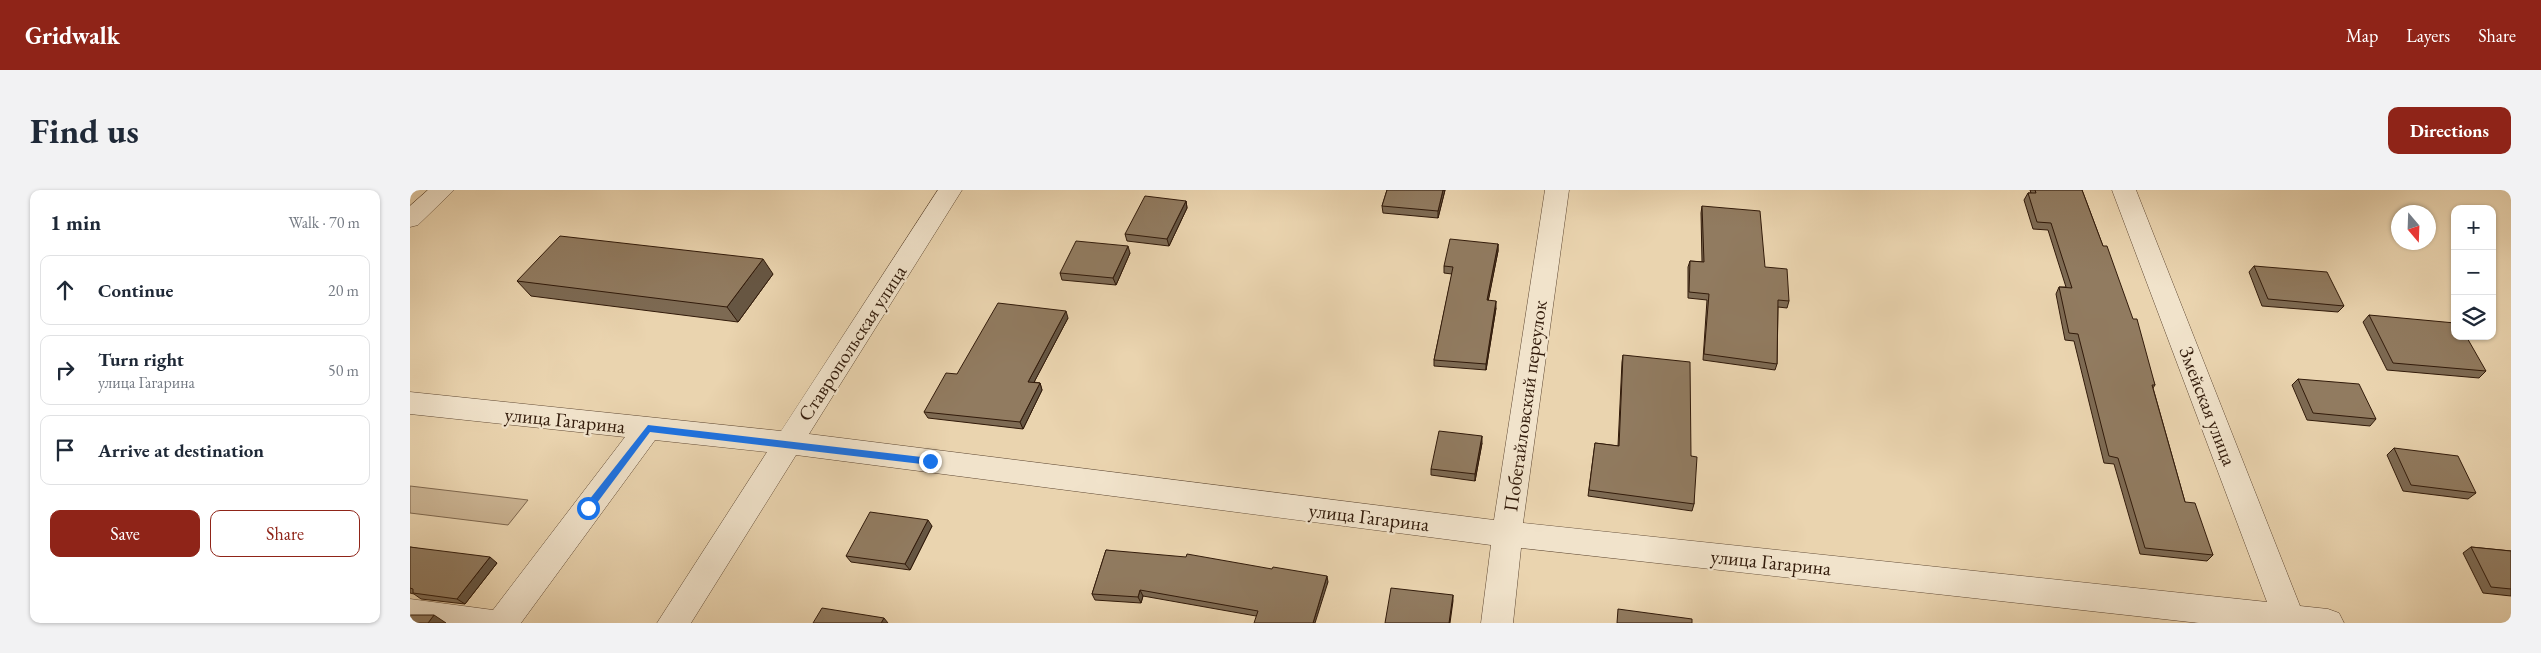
<!DOCTYPE html>
<html lang="en">
<head>
<meta charset="utf-8">
<style>
  body { margin:0; font-family:"EB Garamond",serif; background:#f2f2f3; color:#1f2937 }
  .controls { position:absolute; right:15px; top:15px; display:grid; overflow:hidden; border-radius:10px; box-shadow:0 1px 4px #0004 }
  .controls button { width:45px; height:45px; display:grid; place-items:center; padding:0; border:0; border-bottom:1px solid #e0e1e3; background:#fff; color:#1f2937; font:25px sans-serif }
  .compass { position:absolute; left:1981px; top:15px; width:45px; height:45px; border-radius:50%; background:#fff; box-shadow:0 1px 4px #0004; rotate:161deg }
  .stop { position:absolute; width:15px; height:15px; margin:-11px; border:4px solid #1a73e8; border-radius:50%; background:#fff }
  .stop.end { background:#1a73e8; border-color:#fff; box-shadow:0 1px 5px #0008 }
  .list { margin:0; padding:0; list-style:none }
  h2 { display:flex; justify-content:space-between; align-items:center; height:65px; margin:0; padding:0 20px; font-size:21px }
  h2 small { font-size:16px; font-weight:400; color:#747a83 }
  .list li { display:grid; grid-template-columns:32px 1fr auto; gap:15px; align-items:center; box-sizing:border-box; height:70px; margin:0 10px 10px; padding:0 10px; border:1px solid #e0e1e3; border-radius:10px }
  .list b { display:block; font-size:19px; white-space:nowrap }
  .list p { margin:0; font-size:16px; white-space:nowrap; color:#747a83 }
  .list em { font-size:16px; font-style:normal; color:#747a83 }
  .actions { display:flex; gap:10px; padding:15px 20px }
  .actions a { flex:1; padding:11px 0; border:1px solid #8f2418; border-radius:10px; text-align:center; font-size:18px; color:#8f2418 }
  .actions .main { background:#8f2418; color:#fff }
  .icon { flex:none; width:28px; height:28px; fill:none; stroke:currentColor; stroke-width:2; stroke-linecap:round; stroke-linejoin:round }
  .map { position:relative; flex:none; width:2101px; height:433px; overflow:hidden; border-radius:10px }
  header { display:flex; align-items:center; gap:30px; box-sizing:border-box; height:70px; padding:0 25px; background:#8f2418; color:#fff }
  header strong { font-size:24px }
  nav { display:flex; gap:28px; margin-inline-start:auto; font-size:18px }
  .intro { display:flex; align-items:center; justify-content:space-between; box-sizing:border-box; height:120px; padding:0 30px }
  h1 { margin:0; font-size:35px }
  .button { padding:12px 22px; border-radius:10px; background:#8f2418; color:#fff; font-size:18px; font-weight:700 }
  main { display:flex; gap:30px; padding:0 30px }
  aside { flex:1; background:#fff; border-radius:10px; box-shadow:0 1px 4px #0004 }
  .map>svg:first-child { display:block }
</style>
</head>
<body>
<header>
<strong>Gridwalk</strong>
<nav><a>Map</a><a>Layers</a><a>Share</a></nav>
</header>
<div class="intro"><h1>Find us</h1><a class="button">Directions</a></div>
<main>
<aside>
<h2>1 min<small>Walk · 70 m</small></h2>
<ul class="list">
<li><svg class="icon" aria-label="ahead" viewBox="0 0 24 24"><path d="M12 20V5M6 11l6-6 6 6"/></svg><div><b>Continue</b></div><em>20 m</em></li>
<li><svg class="icon" aria-label="right" viewBox="0 0 24 24"><path d="M7 20v-9h11M14 6l5 5-5 5"/></svg><div><b>Turn right</b><p>улица Гагарина</p></div><em>50 m</em></li>
<li><svg class="icon" aria-label="arrive" viewBox="0 0 24 24"><path d="M6 21V4h12l-3 4 3 4H6"/></svg><div><b>Arrive at destination</b></div></li>
</ul>
<div class="actions"><a class="main">Save</a><a>Share</a></div>
</aside>
<div class="map">
<svg width="2101" height="433" viewBox="0 0 2101 433">
  <rect width="100%" height="100%" fill="#ead4af"/>
  <filter id="stains"><feTurbulence type="fractalNoise" baseFrequency=".004" numOctaves="4"/><feColorMatrix values="0 0 0 0 .2 0 0 0 0 .09 0 0 0 0 .02 0 0 0 .5 -.17"/></filter>
  <radialGradient id="worn" r=".72"><stop offset=".6" stop-color="#630" stop-opacity="0"/><stop offset="1" stop-color="#630" stop-opacity=".3"/></radialGradient>
  <path fill="#cbb493" stroke="#7e674e" d="M0,296L118,310L98,335L0,323Z"/>
  <g fill="none" stroke-linecap="round" stroke-linejoin="round">
    <g stroke="#5f4833" stroke-width="1">
      <path id="minor" d="M18,0H44L8,35L0,37V16Z
        M528,0H552L399,244L1084,330L1135,0H1159L1113,333L1857,412L1702,0H1726L1890,416L1918,419L1929,423L1934,433H1789L1111,358L1103,433H1071L1081,355L386,265L281,433H247L357,262L245,250L111,433H0V409L83,420L215,247L0,224V202L371,241Z"/>
    </g>
    <use href="#minor" fill="#f1e3cb" fill-rule="evenodd"/>
  </g>
  <path fill="#7d6a53" stroke="#311a0a" d="M977,0H1035L1028,28L973,23L972,16Z
    M1620,0H1672L1745,195L1743,198L1775,312L1803,365L1797,371L1730,364L1704,274L1694,273L1664,151L1655,150L1646,104L1649,97H1656L1638,40L1623,39L1614,10L1618,3H1621Z
    M776,11L777,18L759,56L717,51L715,44Z
    M1292,16L1355,77L1379,111L1377,118L1368,117L1367,174L1365,180L1293,170L1297,110L1278,108V77L1280,71L1292,72L1291,23Z
    M1088,54V61L1078,111L1086,118L1076,180L1024,176V170L1042,84L1034,83V76Z
    M720,63L706,95L652,90L650,83Z
    M1844,76L1934,116L1928,122L1852,116L1839,82Z
    M363,84L328,132L121,106L107,91Z
    M1959,125L2076,181L2069,188L1977,180L1953,132Z
    M658,128L624,192L630,193L632,200L613,239L518,228L514,222L547,184Z
    M1213,165L1281,266L1284,314L1282,321L1178,306L1185,253L1208,256L1212,172Z
    M1888,189L1966,229L1960,236L1897,230L1882,195Z
    M1072,253L1065,291L1021,285V279Z
    M1984,258L2066,303L2058,309L1993,301L1977,265Z
    M522,336L500,380L441,372L436,366Z
    M0,357L87,373L55,414L11,409L4,404L0,403Z
    M2061,357L2101,361V406L2073,403L2053,363Z
    M696,360L918,392L846,426L733,406L731,413L685,410L682,404Z"/>
  <path fill="#665643" stroke="#311a0a" d="M1033,0H1035L1028,28V21Z
    M776,11L777,18L759,56L757,49Z
    M1088,54V61L1077,117V110Z
    M718,56L720,63L706,95L703,88Z
    M353,69L363,84L328,132L317,117Z
    M1086,111V118L1076,180V174Z
    M656,121L658,128L621,198L618,192Z
    M630,193L632,200L613,239L610,232Z
    M1072,246V253L1065,291V284Z
    M518,330L522,336L500,380L495,374Z
    M80,367L87,373L55,414L47,409Z
    M917,386L918,392L905,433H903Z
    M730,400L733,406L731,413L728,407Z
    M1043,405V411L1040,433H1039Z
    M24,425L36,433H18Z
    M474,428L478,433H471Z"/>
  <path fill="#917b60" stroke="#311a0a" d="M977,0H1033L1028,21L972,16Z
    M1625,0H1672L1693,56H1697L1723,129H1727L1745,195H1742L1775,312L1785,313L1803,365L1735,358L1708,268L1699,266L1668,144L1659,143L1649,97L1662,98L1641,33L1627,32L1618,3H1626Z
    M735,6L776,11L757,49L715,44Z
    M1292,16L1350,21L1355,77L1377,79L1379,111L1368,110L1367,174L1294,164L1299,104L1279,102L1280,71L1294,72Z
    M150,46L353,69L317,117L107,91Z
    M1040,49L1088,54L1077,110L1086,111L1076,174L1024,170L1043,77L1034,76Z
    M666,51L718,56L703,88L650,83Z
    M1844,76L1917,82L1934,116L1858,109Z
    M588,113L656,121L618,192L630,193L610,232L514,222L536,183L547,184Z
    M1959,125L2045,133V146H2056L2076,181L1983,173Z
    M1213,165L1280,172L1281,266L1287,267L1284,314L1179,300L1185,253L1209,256Z
    M1888,189L1949,194L1966,229L1903,223Z
    M1029,241L1072,246L1065,284L1021,279Z
    M1984,258L2048,266L2066,303L2001,295Z
    M460,322L518,330L495,374L436,366Z
    M0,357L80,367L47,409L3,403V399L0,398Z
    M2061,357L2101,361V399L2081,397Z
    M696,360L776,367L777,364L862,379L863,377L917,386L903,433H844L848,421L730,400L728,407L682,404Z
    M981,398L1043,405L1039,433H975Z
    M412,418L474,428L471,433H403Z
    M1208,419L1282,429V433H1207Z
    M0,425H24L18,433H0Z"/>
  <path fill="#1a73e8" d="M238,235L520,268L525,271L520,275L240,242L181,321H175V315Z"/>
  <g text-anchor="middle" stroke-width="4.5" stroke-linejoin="round" paint-order="stroke">
    <g font-size="20" fill="#311a0a" stroke="#f1e3cb">
      <text transform="translate(442 153) rotate(-57)" y="7">Ставропольская улица</text>
      <text transform="translate(1115 216) rotate(-82)" y="7">Побегайловский переулок</text>
      <text transform="translate(1798 216) rotate(69)" y="7">Змейская улица</text>
      <text transform="translate(155 230) rotate(6)" y="7">улица Гагарина</text>
      <text transform="translate(959 327) rotate(7)" y="7">улица Гагарина</text>
      <text transform="translate(1361 372) rotate(6)" y="7">улица Гагарина</text>
    </g>
  </g>
  <rect width="100%" height="100%" filter="url(#stains)"/>
  <rect width="100%" height="100%" fill="url(#worn)"/>
</svg>
<div class="controls">
<button>+</button>
<button>−</button>
<button><svg class="icon" aria-label="layers" viewBox="0 0 24 24"><path d="M12 4l9 5-9 5-9-5zM3 14l9 5 9-5"/></svg></button>
</div>
<svg class="compass" viewBox="-18 -18 36 36"><path d="M0-13l5 13h-10z" fill="#e53935"/><path d="M0 13l5-13h-10z" fill="#747a83"/></svg>
<div class="stop" style="left:178px;top:318px"></div>
<div class="stop end" style="left:520px;top:271px"></div>
</div>
</main>
</body>
</html>
